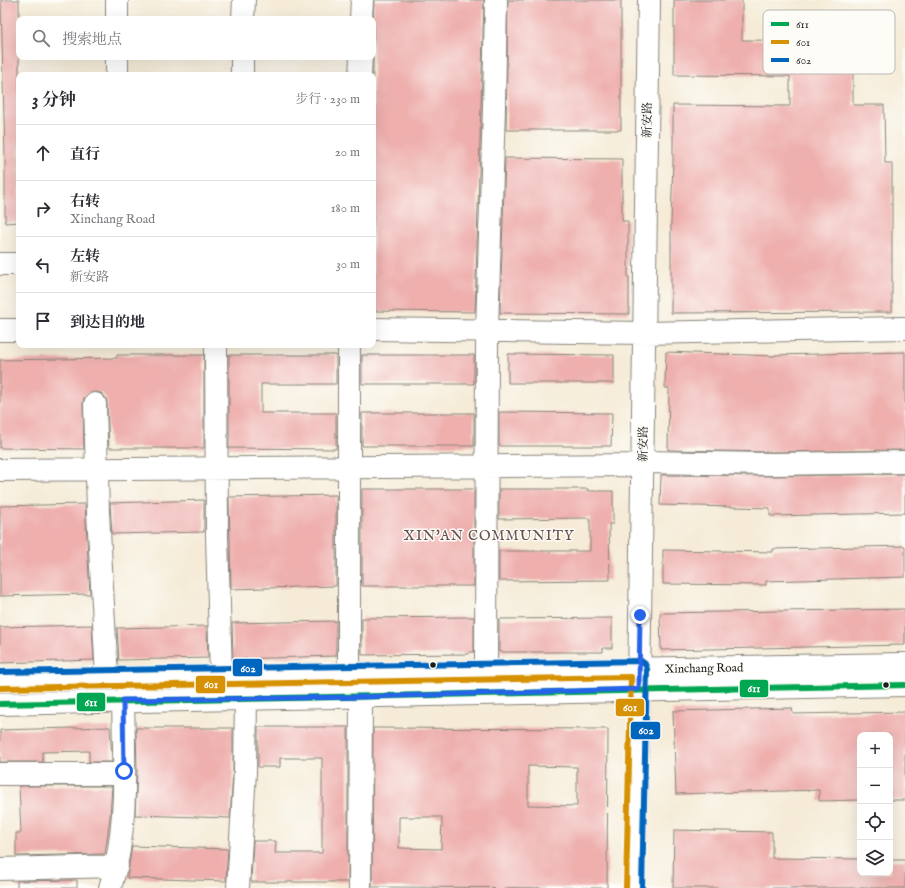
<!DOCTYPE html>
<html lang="zh">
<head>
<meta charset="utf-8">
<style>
  body { margin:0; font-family:"IM FELL English","Noto Serif SC",serif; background:#f2f2f3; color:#2b2b33 }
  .controls { position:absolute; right:12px; bottom:12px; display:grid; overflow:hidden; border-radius:8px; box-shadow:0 4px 16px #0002 }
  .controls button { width:36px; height:36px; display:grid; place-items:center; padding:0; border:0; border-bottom:1px solid #e1e1e2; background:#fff; color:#2b2b33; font:20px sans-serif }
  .stop { position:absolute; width:12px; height:12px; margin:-9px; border:3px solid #2563eb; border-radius:50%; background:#fff }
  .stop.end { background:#2563eb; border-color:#fff; box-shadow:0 1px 4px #0008 }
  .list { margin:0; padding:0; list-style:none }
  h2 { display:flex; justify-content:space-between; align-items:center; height:52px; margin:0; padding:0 16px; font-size:17px }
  h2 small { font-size:13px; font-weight:400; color:#7c7c81 }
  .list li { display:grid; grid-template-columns:26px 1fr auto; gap:12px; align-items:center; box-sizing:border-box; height:56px; padding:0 16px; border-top:1px solid #e1e1e2 }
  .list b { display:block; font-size:15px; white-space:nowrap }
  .list p { margin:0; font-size:13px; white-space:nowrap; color:#7c7c81 }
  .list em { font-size:13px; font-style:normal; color:#7c7c81 }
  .icon { flex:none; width:22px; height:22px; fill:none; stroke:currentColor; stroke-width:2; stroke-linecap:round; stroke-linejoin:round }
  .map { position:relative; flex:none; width:905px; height:888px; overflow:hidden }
  .search { position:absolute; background:#fff; box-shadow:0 4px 16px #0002; left:16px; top:16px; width:360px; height:44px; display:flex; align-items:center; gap:10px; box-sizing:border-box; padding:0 14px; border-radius:8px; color:#7c7c81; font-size:15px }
  .panel { position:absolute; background:#fff; box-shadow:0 4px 16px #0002; left:16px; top:72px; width:360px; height:276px; border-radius:8px }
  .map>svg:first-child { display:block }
</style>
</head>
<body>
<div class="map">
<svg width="905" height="888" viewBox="0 0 905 888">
  <rect width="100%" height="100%" fill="#fdfcf7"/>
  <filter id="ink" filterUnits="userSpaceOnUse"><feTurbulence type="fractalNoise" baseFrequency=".025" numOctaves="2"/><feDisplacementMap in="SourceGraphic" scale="8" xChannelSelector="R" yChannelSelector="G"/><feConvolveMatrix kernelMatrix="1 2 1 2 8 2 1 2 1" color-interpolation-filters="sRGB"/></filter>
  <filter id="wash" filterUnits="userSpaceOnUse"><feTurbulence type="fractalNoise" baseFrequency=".012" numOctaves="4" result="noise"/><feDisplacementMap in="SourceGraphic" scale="16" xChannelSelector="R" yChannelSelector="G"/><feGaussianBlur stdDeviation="0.9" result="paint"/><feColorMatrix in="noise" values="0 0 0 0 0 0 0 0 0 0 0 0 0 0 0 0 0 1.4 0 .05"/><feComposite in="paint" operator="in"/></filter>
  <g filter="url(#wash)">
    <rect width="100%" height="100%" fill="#f5ebd7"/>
    <g id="blocks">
      <path fill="#eeafad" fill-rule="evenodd" d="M1,0H19V222L5,223V157Z
        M374,0H484L475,312L373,311V21Z
        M508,0H621V130H506Z
        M674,0H742V40L870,41L874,32L893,39L881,71L853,60V105H884L885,163H892V312L671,313V223L673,161V105L790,106V76L674,75Z
        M505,158L622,159V221H628V277H629V314L500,313Z
        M666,352L775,356V355L905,352V450L773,452L668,450L669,388H665Z
        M508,354L614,355V383H508Z
        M117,355H204V448H109L107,403L106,398L101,393L95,392L88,394L84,398L83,404L84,449L0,448V360L117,358Z
        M229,355H336V384H261V413H336V449L229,448Z
        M362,355H474V384H362Z
        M499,412L612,413L611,446H499Z
        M362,413H474V446H362Z
        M905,474V513L770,516V508L660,505L661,475L773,476Z
        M362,489H474V586H362Z
        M499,489H588V491H613V524H609L610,580L499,581V551H590V518L499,519Z
        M336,495V586L231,589L229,497Z
        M204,500V532L112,534L110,503Z
        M85,504L90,594L0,596V506Z
        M905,546V577L766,581V585L663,584V550L773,552V549Z
        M905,609V645L661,650L660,613Z
        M474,617V652H469V654L362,655V618Z
        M612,618V648H603V652H499V619Z
        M336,621V656L233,659L232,623Z
        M92,625L94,660L0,663V627Z
        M207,626L208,658L119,660L117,628Z
        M792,708L793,714L905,712V800H890V735H860V800L819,801V790L676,794L673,711Z
        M110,727L112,762H89V751L42,752L43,762H0V730Z
        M258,727H348V882H251L253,841H276L275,853H322V758H280V767H258Z
        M136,728H233V772L230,818L135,815L137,771Z
        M373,728L608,729L607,888L372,887ZM528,766L577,767V806L528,805ZM399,817H442L441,849L399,848Z
        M19,786H112L110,817L105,854L16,856V833H21Z
        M674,830L772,832V858L860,859V873H890V860H905V888H673Z
        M132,846L228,849L226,881L127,878Z
        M77,880V888H17V881Z"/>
    </g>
  </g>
  <g filter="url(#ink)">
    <use href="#blocks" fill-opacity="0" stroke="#88847a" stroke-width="1"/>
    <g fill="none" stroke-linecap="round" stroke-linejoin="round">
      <g stroke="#88847a" stroke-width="24">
        <path id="minor" d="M117,0V19
          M243,19L244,0
          M361,19L362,0
          M117,57V75
          M242,75V57
          M360,75L361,57
          M0,264H19
          M373,329L645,333L905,328
          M0,330H19
          M216,345L217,536L221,676
          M95,404L98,512L107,678
          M642,462L773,464L905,462
          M0,470L642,465
          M486,671L487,330L494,108L496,0
          M349,674V345
          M0,680L905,664
          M0,704L905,685
          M0,774H124
          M0,869L117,866
          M110,888C129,828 124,762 123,700
          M238,888L245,772L246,698
          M360,888L361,697
          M634,888L639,689L649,0"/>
      </g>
      <use href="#minor" stroke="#fff" stroke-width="22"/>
      <g stroke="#fdfcf7" stroke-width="9">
        <path id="bus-1" d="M0,704L905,685"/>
      </g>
      <g stroke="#fdfcf7" stroke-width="9">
        <path id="bus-2" d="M0,688L631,677L626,888"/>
      </g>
      <g stroke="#fdfcf7" stroke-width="9">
        <path id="bus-3" d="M0,672L641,661L645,664L647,669L642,888"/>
      </g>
      <use href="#bus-1" stroke="#00a651" stroke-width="6"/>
      <use href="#bus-2" stroke="#d69104" stroke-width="6"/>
      <use href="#bus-3" stroke="#0065bd" stroke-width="6"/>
    </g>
  </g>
  <g fill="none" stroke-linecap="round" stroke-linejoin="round" filter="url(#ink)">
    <path stroke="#2563eb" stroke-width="5" d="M124,771L123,700L361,697L639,689L640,615"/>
  </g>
  <g fill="#1c1c1c" stroke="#fdfcf7" stroke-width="1.5">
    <circle cx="433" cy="665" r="3.5"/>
    <circle cx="886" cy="685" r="3.5"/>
  </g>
  <g text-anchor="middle" stroke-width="3" stroke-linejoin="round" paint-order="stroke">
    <g font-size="12" fill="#1c1c1c" stroke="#fdfcf7">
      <text transform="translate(647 120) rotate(-89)" y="4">新安路</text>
      <text transform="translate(643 444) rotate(-89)" y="4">新安路</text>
      <text transform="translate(704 668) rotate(-1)" y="4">Xinchang Road</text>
    </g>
    <g font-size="14" letter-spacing="1" fill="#664f4f" stroke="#fdfcf7">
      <text x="489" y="540">XIN'AN COMMUNITY</text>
    </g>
  </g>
  <rect x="763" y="10" width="132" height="64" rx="6" fill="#fdfcf7" stroke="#bab9b5" stroke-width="1"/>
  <rect x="771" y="22" width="18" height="4" fill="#00a651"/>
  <rect x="771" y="40" width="18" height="4" fill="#d69104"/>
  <rect x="771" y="58" width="18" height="4" fill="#0065bd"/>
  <g font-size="11" fill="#1c1c1c">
    <text x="796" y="28">611</text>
    <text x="796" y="46">601</text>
    <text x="796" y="64">602</text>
  </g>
  <g stroke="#fdfcf7" stroke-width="1.5">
    <rect x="232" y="658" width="31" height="19" rx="4" fill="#0065bd"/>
    <rect x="195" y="675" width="31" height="19" rx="4" fill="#d69104"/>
    <rect x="739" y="679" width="30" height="19" rx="4" fill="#00a651"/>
    <rect x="76" y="692" width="30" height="20" rx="4" fill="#00a651"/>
    <rect x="615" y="698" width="30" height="19" rx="4" fill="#d69104"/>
    <rect x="630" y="721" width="31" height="19" rx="4" fill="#0065bd"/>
  </g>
  <g font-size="11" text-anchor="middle" font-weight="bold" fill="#fff">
    <text x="248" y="672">602</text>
    <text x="211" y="688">601</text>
    <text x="754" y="692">611</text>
    <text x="91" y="706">611</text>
    <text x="630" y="711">601</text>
    <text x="646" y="734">602</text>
  </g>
</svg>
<div class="controls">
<button>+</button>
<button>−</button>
<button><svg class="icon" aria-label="locate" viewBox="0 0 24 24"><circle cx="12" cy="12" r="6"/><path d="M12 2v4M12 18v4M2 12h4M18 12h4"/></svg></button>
<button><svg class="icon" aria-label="layers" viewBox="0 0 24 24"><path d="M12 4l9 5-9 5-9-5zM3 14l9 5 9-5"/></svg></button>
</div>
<div class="stop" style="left:124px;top:771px"></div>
<div class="stop end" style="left:640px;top:615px"></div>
<div class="search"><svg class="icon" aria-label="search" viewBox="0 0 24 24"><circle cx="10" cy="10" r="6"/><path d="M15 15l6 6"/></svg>搜索地点</div>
<section class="panel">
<h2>3 分钟<small>步行 · 230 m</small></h2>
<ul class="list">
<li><svg class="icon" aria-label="ahead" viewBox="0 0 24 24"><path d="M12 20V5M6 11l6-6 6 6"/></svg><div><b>直行</b></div><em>20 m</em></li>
<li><svg class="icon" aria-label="right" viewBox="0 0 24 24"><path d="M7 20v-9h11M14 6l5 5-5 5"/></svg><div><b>右转</b><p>Xinchang Road</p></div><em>180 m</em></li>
<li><svg class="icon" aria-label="left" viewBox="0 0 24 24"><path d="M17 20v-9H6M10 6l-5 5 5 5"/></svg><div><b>左转</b><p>新安路</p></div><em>30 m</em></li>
<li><svg class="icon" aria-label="arrive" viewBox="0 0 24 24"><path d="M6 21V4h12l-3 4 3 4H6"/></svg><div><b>到达目的地</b></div></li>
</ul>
</section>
</div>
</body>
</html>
